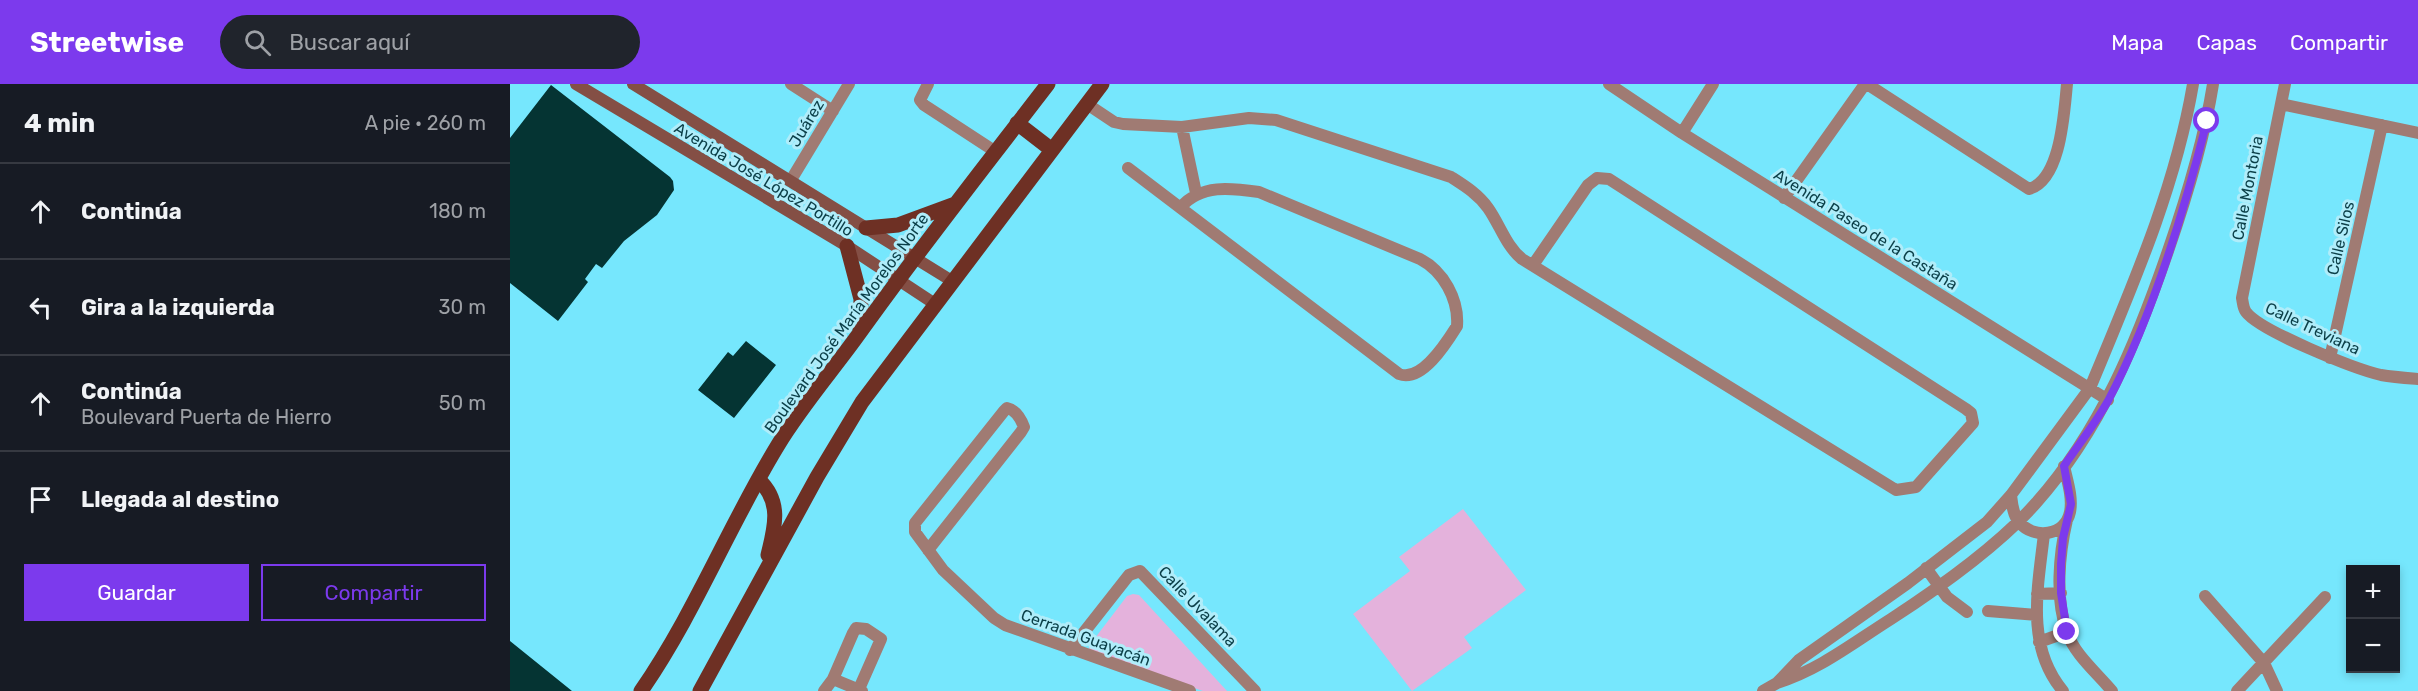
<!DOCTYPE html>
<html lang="es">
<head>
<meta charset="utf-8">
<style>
  body { margin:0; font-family:Rubik,sans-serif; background:#20242c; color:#f1f3f6 }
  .controls { position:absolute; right:18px; bottom:18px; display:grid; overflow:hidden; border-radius:0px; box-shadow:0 3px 9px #0003 }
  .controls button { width:54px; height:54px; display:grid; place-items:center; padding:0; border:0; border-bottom:2px solid #363941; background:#171b24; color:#f1f3f6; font:30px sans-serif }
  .stop { position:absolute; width:18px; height:18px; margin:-14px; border:4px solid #7c3aed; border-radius:50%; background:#fff }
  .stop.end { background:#7c3aed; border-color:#fff; box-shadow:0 2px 6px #0008 }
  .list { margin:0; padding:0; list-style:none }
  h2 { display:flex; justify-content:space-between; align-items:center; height:78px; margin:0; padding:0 24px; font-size:26px }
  h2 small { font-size:20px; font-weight:400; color:#9ea1a6 }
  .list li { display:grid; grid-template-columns:39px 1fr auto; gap:18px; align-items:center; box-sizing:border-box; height:96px; padding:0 24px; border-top:2px solid #363941 }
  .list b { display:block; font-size:22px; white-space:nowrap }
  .list p { margin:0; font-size:20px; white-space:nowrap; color:#9ea1a6 }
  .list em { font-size:20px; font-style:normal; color:#9ea1a6 }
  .actions { display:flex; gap:12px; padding:18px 24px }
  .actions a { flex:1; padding:14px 0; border:2px solid #7c3aed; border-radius:0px; text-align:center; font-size:21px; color:#7c3aed }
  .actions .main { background:#7c3aed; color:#fff }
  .icon { flex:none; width:33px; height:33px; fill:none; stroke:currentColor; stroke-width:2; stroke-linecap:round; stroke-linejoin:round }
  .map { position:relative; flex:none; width:1908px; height:607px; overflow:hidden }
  header { display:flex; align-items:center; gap:36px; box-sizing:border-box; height:84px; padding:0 30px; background:#7c3aed; color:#fff }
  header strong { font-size:28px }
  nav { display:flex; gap:33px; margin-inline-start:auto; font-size:21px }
  .search { width:420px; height:54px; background:#20242c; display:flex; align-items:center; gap:15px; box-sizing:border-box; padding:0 21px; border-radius:33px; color:#9ea1a6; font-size:22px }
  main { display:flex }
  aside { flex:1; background:#171b24 }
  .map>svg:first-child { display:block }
</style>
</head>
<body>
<header>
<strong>Streetwise</strong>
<div class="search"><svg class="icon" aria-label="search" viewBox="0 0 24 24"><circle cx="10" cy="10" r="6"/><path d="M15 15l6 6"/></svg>Buscar aquí</div>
<nav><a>Mapa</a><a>Capas</a><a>Compartir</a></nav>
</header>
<main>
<aside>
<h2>4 min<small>A pie · 260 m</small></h2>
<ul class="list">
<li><svg class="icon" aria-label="ahead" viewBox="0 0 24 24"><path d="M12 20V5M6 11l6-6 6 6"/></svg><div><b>Continúa</b></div><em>180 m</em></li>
<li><svg class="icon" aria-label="left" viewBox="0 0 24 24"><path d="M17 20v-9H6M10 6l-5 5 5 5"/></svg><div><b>Gira a la izquierda</b></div><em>30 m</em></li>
<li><svg class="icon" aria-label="ahead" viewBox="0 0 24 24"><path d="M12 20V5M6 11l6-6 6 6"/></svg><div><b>Continúa</b><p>Boulevard Puerta de Hierro</p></div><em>50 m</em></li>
<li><svg class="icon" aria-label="arrive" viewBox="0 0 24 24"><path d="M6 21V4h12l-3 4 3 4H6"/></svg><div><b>Llegada al destino</b></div></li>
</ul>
<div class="actions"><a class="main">Guardar</a><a>Compartir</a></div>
</aside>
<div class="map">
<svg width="1908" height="607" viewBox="0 0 1908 607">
  <rect width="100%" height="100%" fill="#76e7fd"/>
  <path fill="#e4b2dc" d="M953,425L1016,506L954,553L962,564L902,607L843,530L900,487L889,473Z
    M623,510L629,511L717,607H693L583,570L579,564L582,558L617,512Z"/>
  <path fill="#053433" d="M41,1L160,93L163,97L164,106L147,131L114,157L92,184L86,180L75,195L78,198L48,237L0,199V54Z
    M236,257L266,281L224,334L188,306L218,268L223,272Z
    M0,557L62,607H0Z"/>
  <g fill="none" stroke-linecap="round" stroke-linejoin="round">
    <path stroke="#a07b73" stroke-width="12" d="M281,0L323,27
      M418,0L410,16L414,21L486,68
      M1099,0L1172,49L1598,316
      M1357,0L1519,105C1551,96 1554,29 1557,0
      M1775,0L1732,214C1733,219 1733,224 1736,228C1750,247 1845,285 1871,291C1883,293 1896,294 1908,295
      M577,20L604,38L613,40L672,43L739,34L766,36L941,93C955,102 968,110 978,124C990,141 996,162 1012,175L1386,406L1406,403L1463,339L1461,329L1456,325L1099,95L1087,94L1078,101L1023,181
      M1771,20L1908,49
      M672,43L686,109
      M1172,49L1203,0
      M618,84L889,290C912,299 937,258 947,242C949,215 933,187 910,175L749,108C721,104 691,100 671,123
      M281,96L339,0
      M1274,114L1355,0
      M1820,274L1872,41
      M1501,411C1502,420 1503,431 1509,438C1524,456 1555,452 1560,428C1563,413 1557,396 1554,382
      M1557,436C1549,470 1545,515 1557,548C1564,570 1587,589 1602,607
      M1534,450C1528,503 1515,562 1553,607
      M418,466L511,348L514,343C511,335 506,326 497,324L494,327L405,439V448L433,486L484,534L495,541L680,607
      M1416,484L1437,513L1457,528
      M1527,510L1551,509
      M1695,512L1754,579L1767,607
      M1478,527L1526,531
      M1529,558L1557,548
      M560,566L619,491L630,487L745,607
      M323,595L352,607
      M1267,599C1309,586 1343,559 1381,535C1427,505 1490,460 1526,419C1591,346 1627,257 1658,167C1677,112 1694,57 1703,0
      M314,607L323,595L343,549L346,544L356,545L371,555L349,605
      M1253,607L1267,599L1289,576L1398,499L1477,438L1501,411L1580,304C1621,205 1665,106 1683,0
      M1727,607L1815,513"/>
    <path stroke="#844f45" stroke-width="12" d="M66,0L337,162L425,220
      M123,0L442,197"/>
    <path stroke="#6e3024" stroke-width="15" d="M507,39L542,66
      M356,144L388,141L445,120
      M337,162L351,215L350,247
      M249,396C272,418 265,443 258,471
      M131,607C185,529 219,441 268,361C293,320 324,285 351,247C411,163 475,82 538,0
      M190,607L307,393L352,318L592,0"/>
  </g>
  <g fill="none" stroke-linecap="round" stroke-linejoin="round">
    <path stroke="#7c3aed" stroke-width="8" d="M1557,548L1551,509V480L1553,454L1561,420L1554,382C1569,360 1585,340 1598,317C1642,234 1674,128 1697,37"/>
  </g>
  <g text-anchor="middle" stroke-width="6" stroke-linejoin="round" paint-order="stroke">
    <g font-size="16" fill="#0b3f48" stroke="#b0edfa">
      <text transform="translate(296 39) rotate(-59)" y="6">Juárez</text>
      <text transform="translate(254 95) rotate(31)" y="6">Avenida José López Portillo</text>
      <text transform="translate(1737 104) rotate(-79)" y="6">Calle Montoria</text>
      <text transform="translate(1356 145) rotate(32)" y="6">Avenida Paseo de la Castaña</text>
      <text transform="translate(1830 154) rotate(-77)" y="6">Calle Silos</text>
      <text transform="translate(336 239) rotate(-54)" y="6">Boulevard José María Morelos Norte</text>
      <text transform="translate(1803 244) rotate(25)" y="6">Calle Treviana</text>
      <text transform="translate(688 522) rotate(46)" y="6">Calle Uvalama</text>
      <text transform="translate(576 553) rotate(20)" y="6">Cerrada Guayacán</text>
    </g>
  </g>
</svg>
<div class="controls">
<button>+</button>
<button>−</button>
</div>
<div class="stop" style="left:1697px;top:37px"></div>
<div class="stop end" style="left:1557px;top:548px"></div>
</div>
</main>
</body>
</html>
